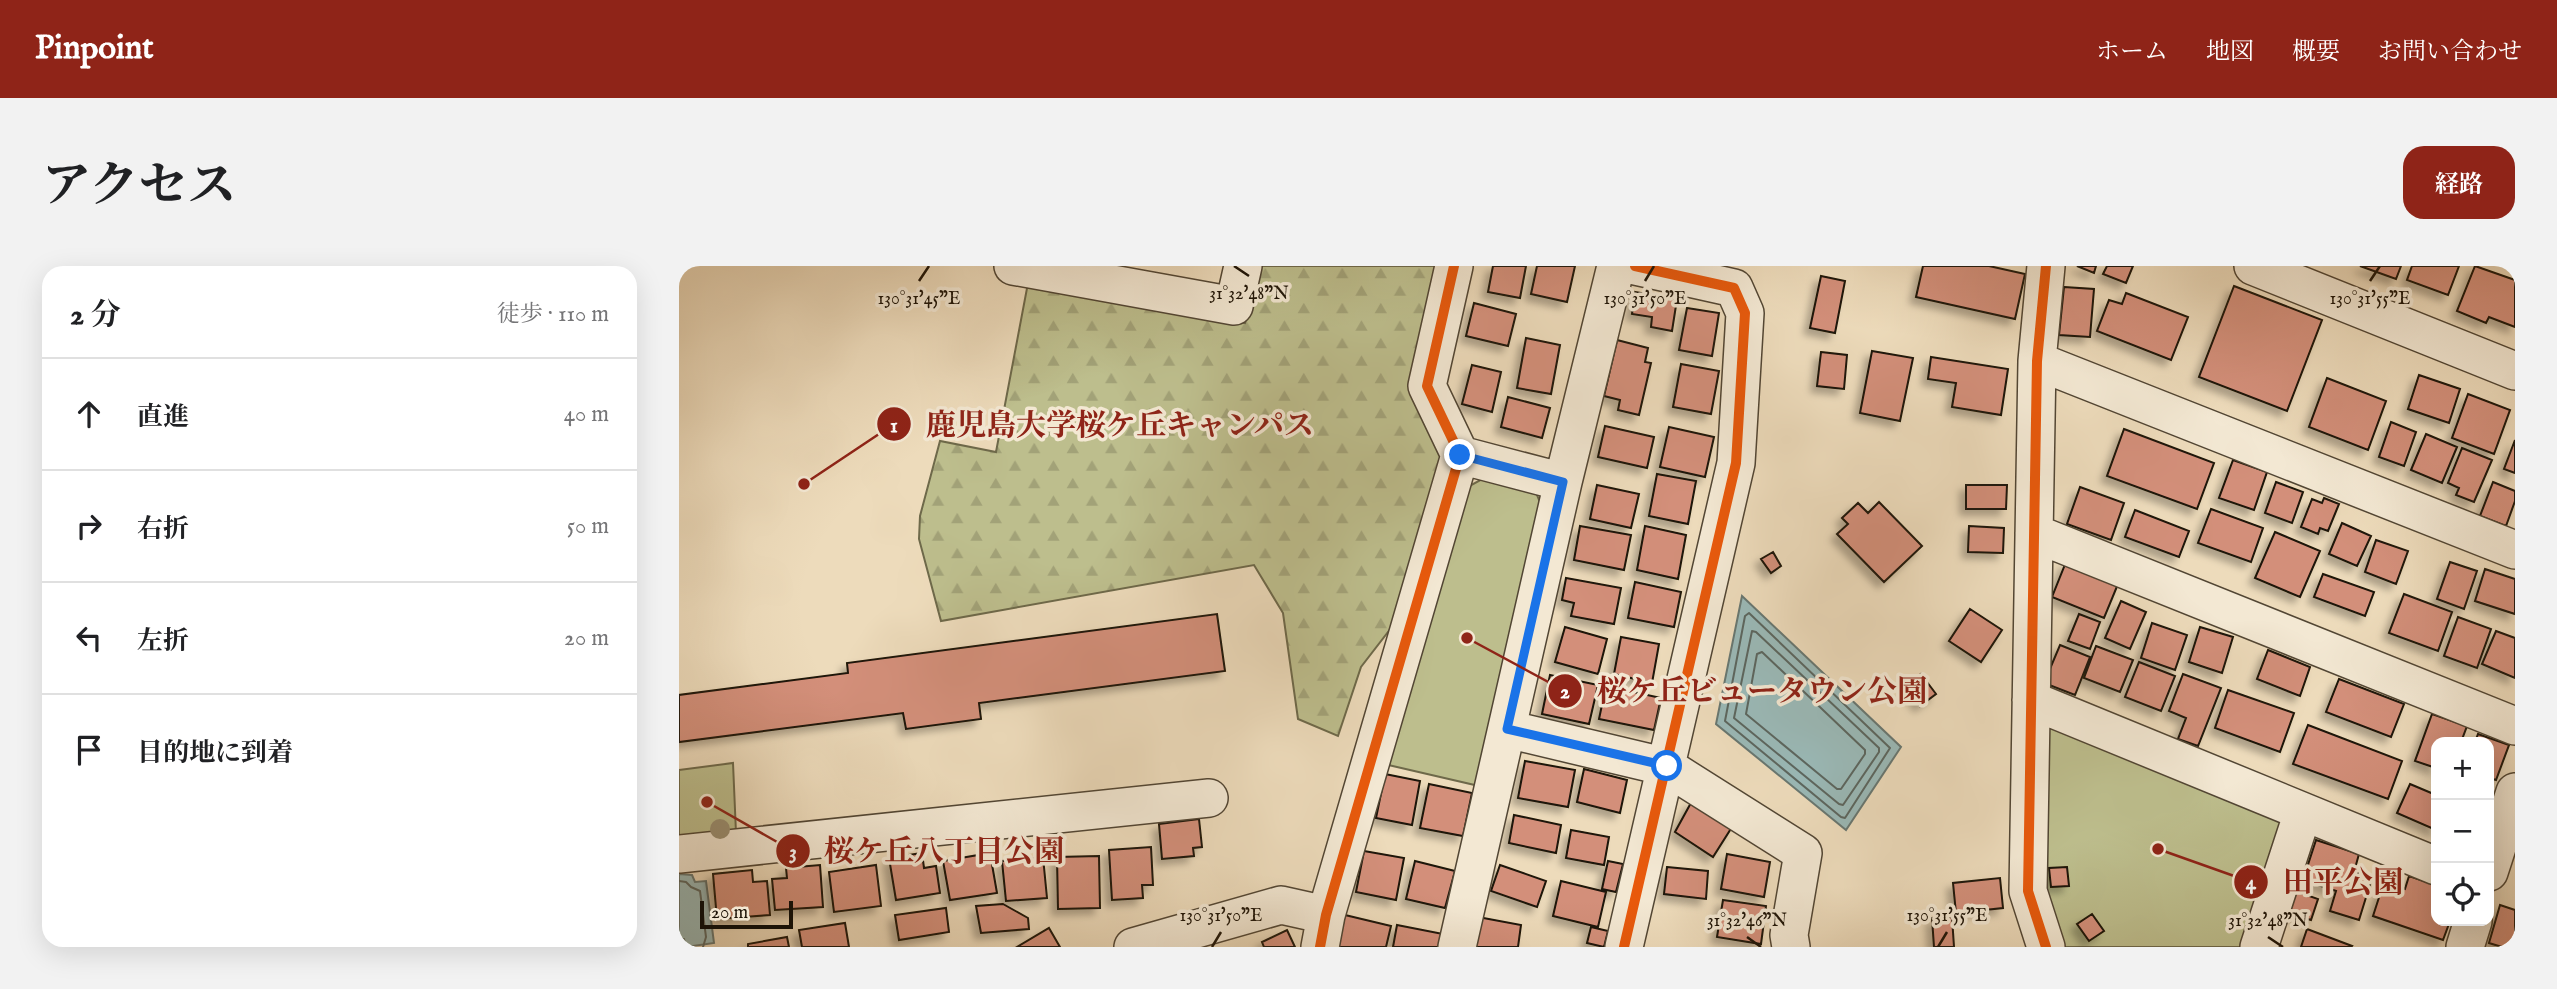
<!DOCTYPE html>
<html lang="ja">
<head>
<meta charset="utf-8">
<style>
  body { margin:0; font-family:"IM FELL English","Noto Serif JP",serif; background:#f2f2f2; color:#202124 }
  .controls { position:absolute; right:21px; bottom:21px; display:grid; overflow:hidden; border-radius:14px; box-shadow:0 7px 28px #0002 }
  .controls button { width:63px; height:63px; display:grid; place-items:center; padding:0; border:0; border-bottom:2px solid #e0e0e0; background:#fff; color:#202124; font:35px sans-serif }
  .scale { position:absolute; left:21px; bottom:18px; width:93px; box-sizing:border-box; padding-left:7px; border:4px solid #1e1407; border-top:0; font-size:19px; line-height:24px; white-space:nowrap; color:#1e1407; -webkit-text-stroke:5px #f3e8d3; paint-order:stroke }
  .stop { position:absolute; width:21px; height:21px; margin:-16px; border:5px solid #1a73e8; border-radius:50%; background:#fff }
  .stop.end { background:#1a73e8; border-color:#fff; box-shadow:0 2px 7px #0008 }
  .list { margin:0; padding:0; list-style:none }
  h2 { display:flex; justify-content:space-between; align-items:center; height:91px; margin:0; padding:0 28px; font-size:30px }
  h2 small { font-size:23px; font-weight:400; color:#757577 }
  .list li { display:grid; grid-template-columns:46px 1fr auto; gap:21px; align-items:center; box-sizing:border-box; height:112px; padding:0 28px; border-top:2px solid #e0e0e0 }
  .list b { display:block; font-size:26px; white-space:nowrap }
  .list em { font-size:23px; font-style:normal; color:#757577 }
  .icon { flex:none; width:38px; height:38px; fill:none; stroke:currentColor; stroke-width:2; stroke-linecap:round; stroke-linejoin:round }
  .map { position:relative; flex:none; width:1836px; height:681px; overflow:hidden; border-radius:21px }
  header { display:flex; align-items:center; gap:42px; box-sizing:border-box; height:98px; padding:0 35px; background:#8f2418; color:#fff }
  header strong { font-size:33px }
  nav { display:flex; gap:38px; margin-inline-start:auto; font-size:24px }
  .intro { display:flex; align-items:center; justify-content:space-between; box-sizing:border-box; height:168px; padding:0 42px }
  h1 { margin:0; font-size:49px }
  .button { padding:18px 32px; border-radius:21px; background:#8f2418; color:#fff; font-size:24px; font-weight:700 }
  main { display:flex; gap:42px; padding:0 42px }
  aside { flex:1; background:#fff; border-radius:21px; box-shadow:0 7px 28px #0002 }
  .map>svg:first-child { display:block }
</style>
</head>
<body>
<header>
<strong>Pinpoint</strong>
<nav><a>ホーム</a><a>地図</a><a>概要</a><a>お問い合わせ</a></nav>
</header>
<div class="intro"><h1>アクセス</h1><a class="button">経路</a></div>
<main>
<aside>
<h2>2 分<small>徒歩 · 110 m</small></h2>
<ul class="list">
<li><svg class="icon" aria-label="ahead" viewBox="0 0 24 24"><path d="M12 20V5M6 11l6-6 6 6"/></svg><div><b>直進</b></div><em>40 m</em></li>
<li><svg class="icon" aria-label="right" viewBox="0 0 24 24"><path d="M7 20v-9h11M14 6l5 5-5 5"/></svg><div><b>右折</b></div><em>50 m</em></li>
<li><svg class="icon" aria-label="left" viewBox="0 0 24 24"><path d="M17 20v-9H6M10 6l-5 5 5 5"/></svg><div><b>左折</b></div><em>20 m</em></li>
<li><svg class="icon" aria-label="arrive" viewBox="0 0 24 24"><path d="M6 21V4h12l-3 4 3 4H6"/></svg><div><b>目的地に到着</b></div></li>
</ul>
</aside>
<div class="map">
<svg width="1836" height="681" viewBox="0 0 1836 681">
  <defs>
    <pattern id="forest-firs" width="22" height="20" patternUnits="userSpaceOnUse" patternTransform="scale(1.75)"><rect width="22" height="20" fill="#bdbe8d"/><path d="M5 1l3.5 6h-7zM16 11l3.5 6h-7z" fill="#a2a278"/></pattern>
    <filter id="shadow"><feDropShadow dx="-6" dy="6" stdDeviation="3.5" flood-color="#0004"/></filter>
  </defs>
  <rect width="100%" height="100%" fill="#eddbbb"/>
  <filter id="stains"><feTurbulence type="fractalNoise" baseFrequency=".00286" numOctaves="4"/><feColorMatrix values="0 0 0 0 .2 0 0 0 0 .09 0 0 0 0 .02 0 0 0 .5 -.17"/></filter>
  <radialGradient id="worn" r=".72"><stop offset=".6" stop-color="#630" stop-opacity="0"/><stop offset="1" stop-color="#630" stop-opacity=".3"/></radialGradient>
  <path fill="url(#forest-firs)" stroke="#6e694a" stroke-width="2" d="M579,0H760L768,184L719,353L682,401L659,470L619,453L604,347L575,299L262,355L240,273L241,250L261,175L317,186L349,17L566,57Z"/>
  <path fill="#bdbe8d" stroke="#6e694a" stroke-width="2" d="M805,212L856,224L865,246L800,520L705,498L785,223Z
    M1375,461L1595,550L1603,560L1565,681H1380L1362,606L1363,464Z
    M54,497L57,567L0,571V504Z"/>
  <path fill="#9ab9b7" stroke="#687771" stroke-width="2" d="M1063,330L1222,481L1167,564L1037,458Z
    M0,608L13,609L16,616L27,615L35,677L7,681L5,673H0Z"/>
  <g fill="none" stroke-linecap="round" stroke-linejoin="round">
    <path stroke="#5c665f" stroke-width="2" d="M1070,347L1211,482L1166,552L1162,551L1046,455L1066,350Z
      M1073,365L1077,366L1200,482V486L1164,539L1160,538L1055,452Z
      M1083,386L1186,484V488L1162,523H1158L1067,448L1078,388Z
      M0,615L7,616L12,621L21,625L27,671L24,681"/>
  </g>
  <path fill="#d38f7a" stroke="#1e1407" stroke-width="2" filter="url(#shadow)" d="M814,0H847L841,32L809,26Z
    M858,0H896L888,36L852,28Z
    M1244,0H1310L1346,8L1336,53L1237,31Z
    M1398,0H1417L1415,7Z
    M1428,0H1454L1447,17L1424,8Z
    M1681,0H1722L1717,13Z
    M1733,0H1780L1769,29L1728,14Z
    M1796,0L1836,14V61L1810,51L1807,57L1778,45Z
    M1142,10L1166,15L1156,67L1131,62Z
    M1555,20L1643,54L1608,145L1520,111Z
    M1385,21L1415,23L1411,71L1380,69Z
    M956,26L998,33L993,65L972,61L973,51L953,48Z
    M1447,27L1509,51L1492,94L1418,65L1430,34L1443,38Z
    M795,37L837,48L829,80L787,70Z
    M1008,42L1040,47L1033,90L1000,84Z
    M847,72L881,79L872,128L838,122Z
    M938,74L969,82L966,96L972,97L960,149L939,144L941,134L925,130Z
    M1193,85L1234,92L1221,155L1181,147Z
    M1142,86L1168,89L1165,123L1138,120Z
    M1252,91L1329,103L1322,149L1273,141L1277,117L1249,113Z
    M1002,98L1040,105L1032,148L994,141Z
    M793,99L822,106L813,146L783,138Z
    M1740,109L1781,123L1770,157L1729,143Z
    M1648,112L1707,135L1689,184L1630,161Z
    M1789,128L1831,144L1815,188L1773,172Z
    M829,131L871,142L863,172L822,161Z
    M1712,156L1737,166L1725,200L1700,191Z
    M926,160L975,171L968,202L919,191Z
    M990,161L1035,171L1026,211L981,201Z
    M1445,163L1535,197L1518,243L1428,210Z
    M1747,168L1778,181L1763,217L1732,204Z
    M1836,174V207L1825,203Z
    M1783,182L1813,194L1795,236L1777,229L1780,222L1769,217Z
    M1554,194L1588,206L1575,244L1540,232Z
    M978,208L1017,215L1009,258L970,250Z
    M1597,216L1624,226L1613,257L1586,247Z
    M1814,216L1836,225V235L1827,260L1801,250Z
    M918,219L960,228L952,262L911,253Z
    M1287,219H1328L1327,243H1287Z
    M1401,221L1445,237L1432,274L1388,258Z
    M1645,232L1660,238L1649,265L1641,262L1639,268L1622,261L1633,233L1643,237Z
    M1200,236L1243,280L1205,316L1158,268L1169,258L1163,252L1179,237L1189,247Z
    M1532,243L1584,262L1572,296L1519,277Z
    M1456,244L1510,265L1500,291L1446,271Z
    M1663,257L1692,270L1678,300L1650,288Z
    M901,260L952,269L945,304L895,294Z
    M966,260L1007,269L999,313L958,304Z
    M1290,260L1325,262L1324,287L1289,286Z
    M1596,266L1641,285L1621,331L1576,312Z
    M1697,274L1729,285L1717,318L1686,306Z
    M1094,286L1102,300L1092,307L1082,293Z
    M1387,296L1439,318L1425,352L1373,331Z
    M1771,296L1798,305L1785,343L1758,333Z
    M1806,303L1836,313V348L1796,335Z
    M1644,308L1695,326L1686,350L1635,331Z
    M887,312L942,322L935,358L892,350L895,337L883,334Z
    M956,316L1002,326L995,361L949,352Z
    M1725,328L1773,346L1759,385L1710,367Z
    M1442,335L1467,346L1451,383L1426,372Z
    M1291,343L1323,364L1302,396L1270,375Z
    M538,348L546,405L300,437L302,453L227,463L224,447L0,476V429L169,407L168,397Z
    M1400,348L1421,356L1411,383L1389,375Z
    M1779,351L1812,363L1798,402L1765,390Z
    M1473,357L1508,369L1496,404L1462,392Z
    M886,361L928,373L919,408L876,396Z
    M1521,361L1554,371L1543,407L1510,396Z
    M1817,365L1836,372V412L1803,398Z
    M942,371L980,378L973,417L935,408Z
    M1381,379L1411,391L1396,429L1365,417Z
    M1417,380L1454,394L1441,426L1405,412Z
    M1589,384L1631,401L1621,430L1578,413Z
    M1460,396L1496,410L1482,445L1446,431Z
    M1242,408L1257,428L1241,440L1227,420Z
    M1504,408L1542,422L1519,480L1499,473L1507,452L1490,445Z
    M871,409L919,419L910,458L863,448Z
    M1660,413L1725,438L1712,471L1647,446Z
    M927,420L982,432L975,464L920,453Z
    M1549,424L1615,447L1601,486L1536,462Z
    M1753,448L1788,460L1782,476H1757V502L1736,495Z
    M1629,459L1723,495L1709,533L1614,498Z
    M1799,468L1830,479L1817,514L1810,512V476H1796Z
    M846,495L896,504L889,541L839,532Z
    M905,503L948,514L941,547L898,536Z
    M706,508L741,515L733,559L697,552Z
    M750,518L793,527L784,570L741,562Z
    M1731,518L1757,529V564L1718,547Z
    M1013,535L1053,561L1034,591L996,566Z
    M835,549L882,559L877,587L830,577Z
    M520,553L523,581L514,582L515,590L483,593L480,558Z
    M892,564L930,571L925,599L887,592Z
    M1637,574L1680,588L1675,606L1693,612L1680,654L1651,645L1657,625L1624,614Z
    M472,581L474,619H463L464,632L433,634L430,584Z
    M685,585L725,592L717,634L677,626Z
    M243,587L245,602L257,600L261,627L217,634L210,592Z
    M311,587L318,627L271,634L264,595Z
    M1048,588L1091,596L1085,631L1042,623Z
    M420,590L421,642L379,643L378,591Z
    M364,591L368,632L327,635L323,595Z
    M736,595L776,605L766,642L727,633Z
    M929,595L944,598L937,626L923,623Z
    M141,599L144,641L96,644L93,613L108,612L107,602Z
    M197,599L202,640L155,646L150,606Z
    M821,599L867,615L858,641L812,625Z
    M988,601L1029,605L1027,633L985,628Z
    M1388,601L1390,620L1372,621L1370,602Z
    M73,604L74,616L88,615L91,649L38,653L34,608Z
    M1730,610L1757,619V655H1771L1764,674L1694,650L1705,616L1726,623Z
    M1321,612L1324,642L1277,647L1274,617Z
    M882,615L927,626L919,661L874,650Z
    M1616,625L1639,633L1632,654L1609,647Z
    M1044,634L1087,640L1082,678L1038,671Z
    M324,638L349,652L350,663L302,667L297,640Z
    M1821,639L1836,644V681H1823L1810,677Z
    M267,642L270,666L220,674L216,649Z
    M1413,648L1425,665L1410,675L1398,658Z
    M666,649L712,660L707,681H659Z
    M799,651L842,659L839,681H794Z
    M1273,651L1275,681H1255L1253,652Z
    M166,657L170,681H123L120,664Z
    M718,659L764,668L761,681H714Z
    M912,661L929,665L925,681L908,677Z
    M370,662L381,681H338Z
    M1628,663L1673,680L1672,681H1622Z
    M608,664L616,681H585L583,676Z
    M108,671L110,681H69V678Z"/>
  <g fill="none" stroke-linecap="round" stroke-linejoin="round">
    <g stroke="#524634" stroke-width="40">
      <path id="minor" d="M334,0L555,40L564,0
        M1574,0L1836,105
        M1358,95L1836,284
        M781,189L884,216
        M1355,267L1836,460
        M1352,434L1757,600
        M828,463L988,501L1124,587L1110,669L1112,681
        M0,588L530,532
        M1810,606L1836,526
        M454,681L602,639L647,649
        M641,681L647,649L781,189L748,120L775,0
        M778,681L884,216L937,0
        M945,681L1057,197L1066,47L1055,22L956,0
        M1367,681L1349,625L1358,95L1367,0
        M1580,681L1624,546
        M1786,681L1794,655"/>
    </g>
    <use href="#minor" stroke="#f3e8d3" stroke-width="37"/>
    <g stroke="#f3e8d3" stroke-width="15">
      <path id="cycleway" d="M641,681L647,649L781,189L748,120L775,0
        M945,681L1057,197L1066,47L1055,22L956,0
        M1367,681L1349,625L1358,95L1367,0"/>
    </g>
    <use href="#cycleway" stroke="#e8590c" stroke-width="10"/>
  </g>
  <circle fill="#9a8f72" cx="41" cy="563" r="10"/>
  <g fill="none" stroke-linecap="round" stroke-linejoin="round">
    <path stroke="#1a73e8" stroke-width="9" d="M781,189L884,216L828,463L988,500"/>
  </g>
  <path fill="none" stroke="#1e1407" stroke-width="2.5" d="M555,0L570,10M240,15L250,0M966,15L975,0M1691,15L1701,0M1068,671L1082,681M1589,671L1604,681M533,681L542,666M1259,681L1268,666"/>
  <g font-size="18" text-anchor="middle" fill="#1e1407" stroke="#f3e8d3" stroke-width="7" stroke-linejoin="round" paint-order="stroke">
    <text x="570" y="33">31°32'48"N</text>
    <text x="240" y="38">130°31'45"E</text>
    <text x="966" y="38">130°31'50"E</text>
    <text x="1691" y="38">130°31'55"E</text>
    <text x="542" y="655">130°31'50"E</text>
    <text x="1268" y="655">130°31'55"E</text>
    <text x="1068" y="660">31°32'46"N</text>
    <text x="1589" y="660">31°32'48"N</text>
  </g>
  <path fill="none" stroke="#8f2418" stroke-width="2.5" d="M125 218L215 158M788 372L886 425M28 536L114 585M1479 583L1572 616"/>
  <g fill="#8f2418" stroke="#f3e8d3" stroke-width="2.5">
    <circle cx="125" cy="218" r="7"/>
    <circle cx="788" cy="372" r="7"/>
    <circle cx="28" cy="536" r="7"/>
    <circle cx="1479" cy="583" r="7"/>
    <circle cx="215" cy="158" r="18"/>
    <circle cx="886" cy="425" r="18"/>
    <circle cx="114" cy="585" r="18"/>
    <circle cx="1572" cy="616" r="18"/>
  </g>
  <g font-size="21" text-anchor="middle" font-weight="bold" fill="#fff">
    <text x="215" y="166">1</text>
    <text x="886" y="432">2</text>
    <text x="114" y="592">3</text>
    <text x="1572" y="623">4</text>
  </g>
  <g font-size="30" text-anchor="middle" font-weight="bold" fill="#8f2418" stroke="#f3e8d3" stroke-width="7" stroke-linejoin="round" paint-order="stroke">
    <text x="441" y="169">鹿児島大学桜ケ丘キャンパス</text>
    <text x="1083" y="435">桜ケ丘ビュータウン公園</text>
    <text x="265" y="595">桜ケ丘八丁目公園</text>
    <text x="1664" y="626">田平公園</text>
  </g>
  <rect width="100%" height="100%" filter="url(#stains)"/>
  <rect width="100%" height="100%" fill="url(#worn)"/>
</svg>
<div class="controls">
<button>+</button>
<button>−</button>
<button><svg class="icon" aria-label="locate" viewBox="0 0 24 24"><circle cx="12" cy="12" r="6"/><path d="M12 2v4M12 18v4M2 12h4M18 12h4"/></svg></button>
</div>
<div class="scale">20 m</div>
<div class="stop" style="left:988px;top:500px"></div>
<div class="stop end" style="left:781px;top:189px"></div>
</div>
</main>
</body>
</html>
